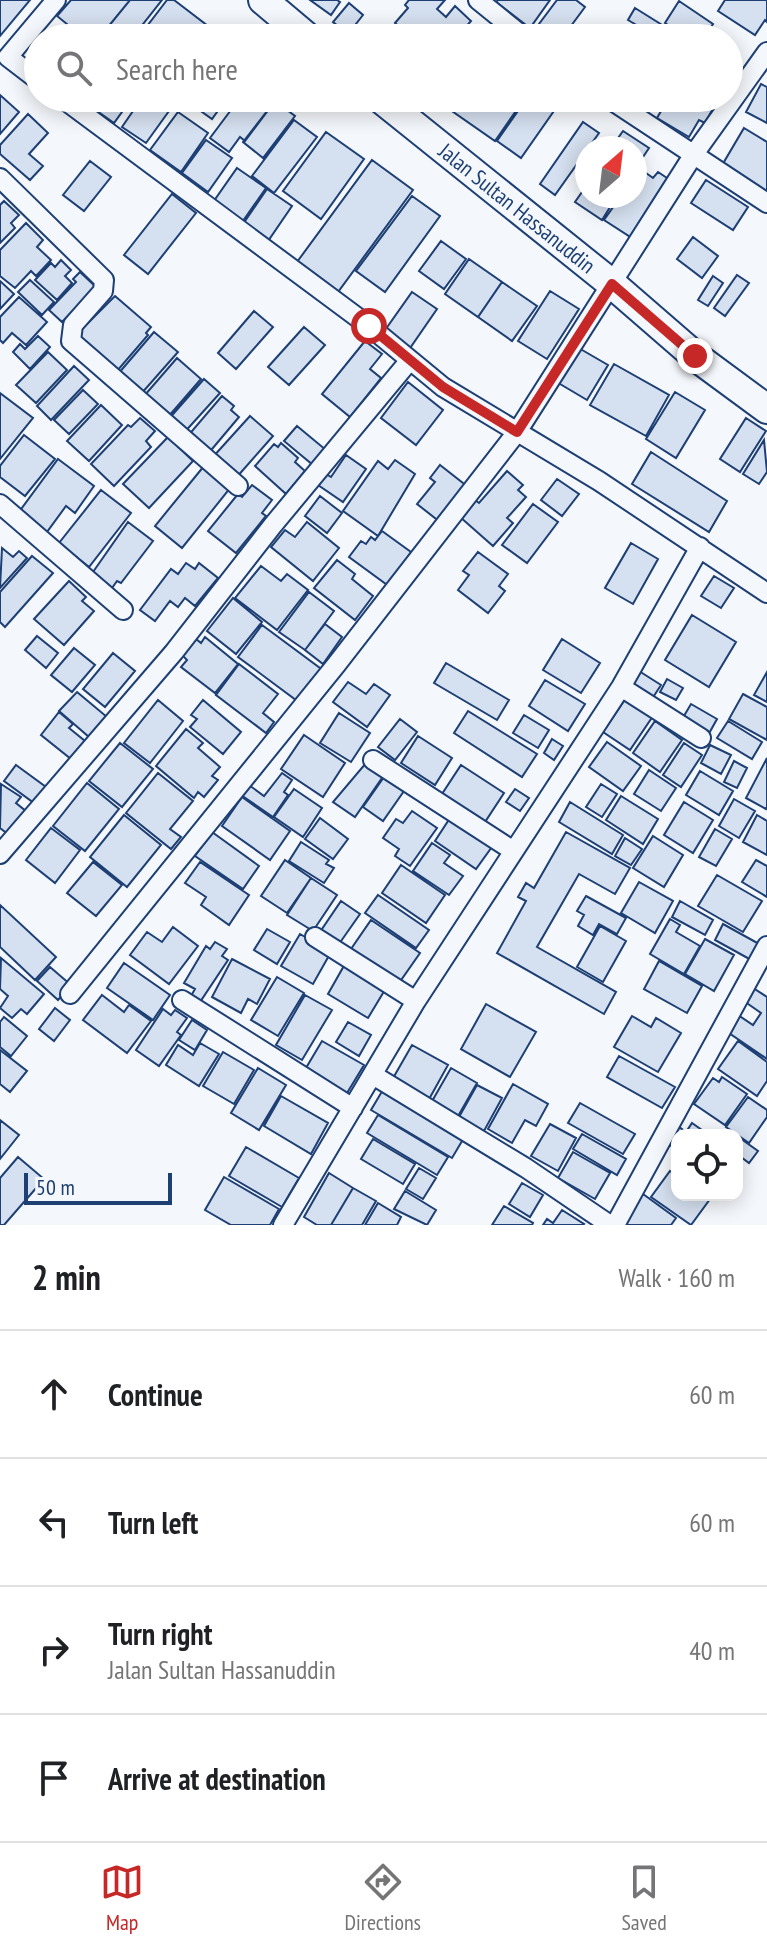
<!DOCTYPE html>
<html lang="en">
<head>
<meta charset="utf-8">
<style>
  body { margin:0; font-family:"PT Sans Narrow",sans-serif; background:#f2f2f2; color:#202124 }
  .controls { position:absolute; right:24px; bottom:24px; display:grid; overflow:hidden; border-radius:16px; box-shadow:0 4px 20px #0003 }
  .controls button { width:72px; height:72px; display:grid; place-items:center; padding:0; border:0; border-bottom:2px solid #e0e0e0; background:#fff; color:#202124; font:40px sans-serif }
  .compass { position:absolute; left:575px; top:136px; width:72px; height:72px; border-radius:50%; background:#fff; box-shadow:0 4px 20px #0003; rotate:28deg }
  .scale { position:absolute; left:24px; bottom:20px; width:148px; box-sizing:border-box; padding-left:8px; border:4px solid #1d3f73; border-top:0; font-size:22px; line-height:28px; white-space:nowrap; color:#1d3f73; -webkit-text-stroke:6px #f4f7fb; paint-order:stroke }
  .stop { position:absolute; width:24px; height:24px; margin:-18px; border:6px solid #c62828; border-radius:50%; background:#fff }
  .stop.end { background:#c62828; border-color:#fff; box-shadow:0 2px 8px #0008 }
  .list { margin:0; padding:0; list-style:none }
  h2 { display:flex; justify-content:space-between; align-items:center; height:104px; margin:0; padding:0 32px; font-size:34px }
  h2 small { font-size:26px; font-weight:400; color:#757577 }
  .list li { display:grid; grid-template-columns:52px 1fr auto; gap:24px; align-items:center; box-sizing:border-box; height:128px; padding:0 32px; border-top:2px solid #e0e0e0 }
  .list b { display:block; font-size:30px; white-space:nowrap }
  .list p { margin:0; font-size:26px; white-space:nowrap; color:#757577 }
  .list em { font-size:26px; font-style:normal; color:#757577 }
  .icon { flex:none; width:44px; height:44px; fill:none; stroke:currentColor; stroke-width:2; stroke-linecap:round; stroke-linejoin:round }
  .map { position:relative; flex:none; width:767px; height:1225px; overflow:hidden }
  .search { position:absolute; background:#fff; box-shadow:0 4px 20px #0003; left:24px; right:24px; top:24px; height:88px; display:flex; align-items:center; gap:20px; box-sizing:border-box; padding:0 28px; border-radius:44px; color:#757577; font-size:30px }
  .sheet { height:616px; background:#fff }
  nav { display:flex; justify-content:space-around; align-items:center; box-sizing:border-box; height:112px; border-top:2px solid #e0e0e0; background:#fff; font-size:22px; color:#757577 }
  nav a { display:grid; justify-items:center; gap:4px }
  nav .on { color:#c62828 }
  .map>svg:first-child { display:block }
</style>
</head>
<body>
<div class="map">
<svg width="767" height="1225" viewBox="0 0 767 1225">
  <rect width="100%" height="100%" fill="#f4f7fb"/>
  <path fill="#d5e0f0" stroke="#1d3f73" stroke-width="2" d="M0,0H30L0,36Z
    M71,0H130L99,38H84L57,16Z
    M130,0H162L132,38H99Z
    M167,0H174L208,26L199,38H138Z
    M310,0H337L340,2L331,15Z
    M409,0H445L437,9L446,17L455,6L471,21L456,38H413L395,23L408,8L405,5Z
    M498,0H550L530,28L496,2Z
    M557,0H576L585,7L562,38H533L530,36Z
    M725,0H767V22L765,20L755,35L718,11Z
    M679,1L713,24L704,38H689L665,23Z
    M349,3L363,15L348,34L333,22Z
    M635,8L683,38H647L650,33L628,20Z
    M761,84L767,87V123L746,112Z
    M0,95L19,112L0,134Z
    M96,98H132L114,123L90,106Z
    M142,98H150L169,111L146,143L122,127Z
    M196,98H227L212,119L191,104Z
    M240,98L275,101L245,141L240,137L229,152L210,138Z
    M442,98H525L495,141L439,102Z
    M527,98H563L521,158L497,141Z
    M620,98H653L645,113Z
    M663,98H703L715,105L705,123L699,120L689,137L657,118L667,101Z
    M275,101L295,116L263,158L243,142Z
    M178,112L208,133L181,172L150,150Z
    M28,114L48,133L29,154L43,166L30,180L0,154V145Z
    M294,120L317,137L274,193L252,176Z
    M583,122L599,133L555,195L540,184Z
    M744,128L767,142V194L721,167Z
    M623,131L649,148L635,169V148H611Z
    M326,132L364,159L321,219L283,191Z
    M206,140L232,158L208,192L182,173Z
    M372,160L413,190L338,292L297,262Z
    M90,161L111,177L84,211L63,195Z
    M237,168L266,188L238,228L209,208Z
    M639,168L653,178L658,172L670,180L632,238L604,220L621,196H635V175Z
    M706,180L748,207L733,230L691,203Z
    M587,185V196H617L602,220L575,202Z
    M267,189L292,206L266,244L241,227Z
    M172,194L196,213L148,274L124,255Z
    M412,196L440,216L385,292L356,271Z
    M4,201L19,215L11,223L15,228L0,243V205Z
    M26,223L43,240L37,247L51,260L36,276L31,271L15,288L0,276V250Z
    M693,237L718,256L702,278L677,259Z
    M441,241L466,259L444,289L419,271Z
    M469,259L502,282L478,317L445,294Z
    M61,260L71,270L65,276L72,283L57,300L35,280L51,263L55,267Z
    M80,272L96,287L62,322L49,310L76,282L73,279Z
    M737,275L749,283L725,316L714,308Z
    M713,276L723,283L708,306L698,300Z
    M30,280L54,302L42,315L18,292Z
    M0,281L14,294L0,309Z
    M502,282L537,306L512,341L478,317Z
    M550,291L579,309L547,359L518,341Z
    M412,292L437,309L408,351L383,333Z
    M115,296L151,327L146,333L148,335L117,371L76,335Z
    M19,297L47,322L26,345L12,333L3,343L0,340V317Z
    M254,311L273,327L236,369L218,353Z
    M304,327L325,345L289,385L268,367Z
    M154,332L178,352L141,394L118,374Z
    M38,336L50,347L30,369L13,352L20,344L25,349Z
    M365,341L382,354L370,369L381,378L350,417L322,394Z
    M577,347L608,365L587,400L555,381Z
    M48,352L67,370L36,403L16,385Z
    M177,358L201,379L168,417L144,396Z
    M614,364L669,395L646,436L590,405Z
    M74,366L89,380L51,420L37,406Z
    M204,379L220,393L182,435L167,421Z
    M408,382L443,410L416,445L381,418Z
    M83,390L98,404L69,434L54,420Z
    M675,392L705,410L676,458L646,439Z
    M0,393L33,418L0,459Z
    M222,396L234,406L231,410L239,417L207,455L186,438Z
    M101,405L122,425L89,461L67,441Z
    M250,416L273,436L236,478L212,458Z
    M140,418L155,431L146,441L151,447L114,486L91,464L128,425L131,427Z
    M746,418L766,431L740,472L720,459Z
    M297,426L326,450L313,465L284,441Z
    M24,435L55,459L25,496L0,477V466Z
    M168,437L193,461L149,508L123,484Z
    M764,440L767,472L759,484L743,474Z
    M281,443L298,458L295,462L305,471L286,494L255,466L274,444L278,447Z
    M651,452L727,501L709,532L632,484Z
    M346,455L366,469L343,502L318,485L326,474L331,477Z
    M58,459L94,486L75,513L66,506L44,536L16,516Z
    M395,460L415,474L378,536L343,511L378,461L388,469Z
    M440,465L468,487L440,522L417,504L435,482L430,478Z
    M204,466L231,487L182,548L155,526Z
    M507,471L523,485L518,490L526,497L507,518L513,523L493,546L460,517L475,500L479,503Z
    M557,479L579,494L562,516L541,500Z
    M252,485L272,500L262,513L266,516L236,553L208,531L238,494L242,497Z
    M101,490L131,513L89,567L59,543Z
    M320,496L342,513L327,533L305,516Z
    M533,504L558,522L527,563L502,545Z
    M128,522L153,541L121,583L117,581L112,588L93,572Z
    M307,522L339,548L313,581L271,547L285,530L295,537Z
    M382,531L411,552L390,587L349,557L361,541L366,544L371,537L375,540Z
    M631,543L658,559L633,604L605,588Z
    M2,548L13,557L19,551L27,558L0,588Z
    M478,552L508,574L499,586L505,591L488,613L458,590L469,575L463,571Z
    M32,556L53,573L5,627L0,622V592Z
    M337,560L355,574L352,579L373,596L355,620L314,588Z
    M186,563L195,569L199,563L218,578L195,606L185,598L178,607L170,601L155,621L140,610L171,569L178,574Z
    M261,566L281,581L287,574L308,590L277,630L235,598Z
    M714,576L734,588L721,608L701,596Z
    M69,581L86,597L82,601L94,611L64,645L34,619Z
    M309,592L334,611L305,650L279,632Z
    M233,598L262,622L236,654L207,631Z
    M692,615L736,642L709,687L665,660Z
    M325,624L342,637L323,664L305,650Z
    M262,625L324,671L300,703L238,657Z
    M37,636L58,653L46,668L25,650Z
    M205,637L238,664L215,693L181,667L187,660L183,656L196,639L201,643Z
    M562,639L600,663L581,693L543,670Z
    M74,648L95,665L72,692L51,675Z
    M113,653L135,671L105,707L83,689Z
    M446,663L509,700L497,720L434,683Z
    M239,664L278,694L263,713L274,722L266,733L216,695Z
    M639,671L661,685L650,702L628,689Z
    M767,672V702L754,695Z
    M667,679L683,688L676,700L660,692Z
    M545,680L585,704L568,731L529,706Z
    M348,682L366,694L374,684L390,695L367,727L333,702Z
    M77,692L107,717L89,737L59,711Z
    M743,694L767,707V740L729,719Z
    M626,698L653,716L630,750L603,732Z
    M158,700L183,721L150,763L124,743Z
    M203,700L241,732L223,754L190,727L197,719L191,715Z
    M691,704L717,719L707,737L681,721Z
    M468,711L537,754L522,777L454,733Z
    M59,712L73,724L69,728L85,741L71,759L41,735Z
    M339,713L370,733L351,762L320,743Z
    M524,715L549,730L538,748L513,733Z
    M400,719L417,732L395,760L378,747Z
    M655,721L682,740L660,772L633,753Z
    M728,721L762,742L752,759L717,738Z
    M186,729L203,743L198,748L220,767L212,776L218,780L204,797L198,792L194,798L156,766Z
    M304,735L345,763L323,797L281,769Z
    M418,736L452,758L435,785L401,763Z
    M552,739L563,746L554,760L544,753Z
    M607,742L641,766L623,791L589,767Z
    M120,743L153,769L122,807L89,781Z
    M684,743L702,755L681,787L663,775Z
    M710,745L731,755L721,774L701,763Z
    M767,758V807L766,809L746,798Z
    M734,761L747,768L737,788L724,782Z
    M366,763L384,775L355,817L333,802Z
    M16,765L46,787L34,803L4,781Z
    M461,765L504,793L485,822L442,794Z
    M649,770L676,788L661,811L634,794Z
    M700,771L733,791L719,815L686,795Z
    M158,773L193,801L170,829L181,837L171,849L126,813Z
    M282,773L292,780L284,792L288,795L273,817L241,795L249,785L264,796Z
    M384,777L404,791L383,821L363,807Z
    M87,783L119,809L85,851L53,826Z
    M1,784L21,797L16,803L27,812L9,835L0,828Z
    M601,784L617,794L602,817L586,807Z
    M294,789L322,808L303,837L274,817Z
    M515,789L529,798L520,811L506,802Z
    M621,796L658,819L643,844L606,820Z
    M242,797L290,831L270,860L222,826Z
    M734,799L755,811L739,838L719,826Z
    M570,802L623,835L612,854L559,822Z
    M684,802L713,820L693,853L664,835Z
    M412,811L437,828L410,866L395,856L399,849L383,838L396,819L403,823Z
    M124,815L161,845L127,887L90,857Z
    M452,815L494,844L476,869L435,841Z
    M757,815L767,821V855L743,842Z
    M320,818L348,839L333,859L305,839Z
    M51,828L80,850L55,883L26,860Z
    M715,829L732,839L716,866L699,857Z
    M212,832L259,866L243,889L195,856Z
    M566,832L630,868L615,894L579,874L537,947L616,992L604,1014L497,953L526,901L518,897L526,883L534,888Z
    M653,836L683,855L664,887L633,868Z
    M625,838L642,849L631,865L615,856Z
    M301,842L329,860L326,864L334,868L324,883L289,861Z
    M432,843L450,855L444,863L463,876L449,895L413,871Z
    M285,860L311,878L287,913L261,896Z
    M756,860L767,866V897L742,882Z
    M93,862L122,885L96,916L67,893Z
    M200,862L249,895L229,925L201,905L206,897L185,883Z
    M401,865L445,895L426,923L382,893Z
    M717,875L762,901L743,932L698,906Z
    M311,878L337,895L313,931L287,915Z
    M639,882L673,901L655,933L621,913Z
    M378,895L429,930L416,948L365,913Z
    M586,896L626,918L617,934L599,924L593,935L578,926L584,915L577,911Z
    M341,901L360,914L339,944L320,932Z
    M680,901L713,920L705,935L672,917Z
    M0,905L56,957L35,980L0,947Z
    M670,919L680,925L676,932L700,946L684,974L650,954Z
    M371,920L420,953L399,983L351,949Z
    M723,924L761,945L753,961L715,940Z
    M600,926L626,941L603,982L577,967Z
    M173,927L198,946L169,984L130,955L147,932L162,942Z
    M267,929L290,942L277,964L254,950Z
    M300,934L331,952L313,984L281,966Z
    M705,939L734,955L714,991L685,974Z
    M215,942L227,949L222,956L228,960L200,1002L191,996L195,989L184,983L206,946L210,949Z
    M1,958L44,994L27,1014L21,1009L12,1018L0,1008L8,996L0,989Z
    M232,959L270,979L257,1004L248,999L241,1013L212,997Z
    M659,961L702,986L687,1013L644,989Z
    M124,963L170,995L153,1020L107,988Z
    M345,964L386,988L368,1018L328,994Z
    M50,967L71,985L58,1000L37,981Z
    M277,977L304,993L278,1036L251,1020Z
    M750,986L767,997V1059L726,1031L738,1015L753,1025L761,1013L741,999Z
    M102,995L124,1012L129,1005L151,1021L127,1053L83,1020Z
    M305,995L332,1010L302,1060L276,1045Z
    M486,1004L536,1032L510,1077L461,1049Z
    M55,1008L70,1020L54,1041L39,1029Z
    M163,1009L171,1015L175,1010L187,1018L177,1032L181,1035L159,1066L136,1050Z
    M632,1016L651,1027L656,1018L681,1033L658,1072L614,1047Z
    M4,1017L27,1036L11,1056L0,1047V1022Z
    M192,1020L207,1030L195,1050L179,1040Z
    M348,1022L371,1035L359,1056L336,1042Z
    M322,1041L364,1065L344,1098L303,1073Z
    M738,1041L767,1062V1081L757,1096L718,1069Z
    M200,1043L219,1054L199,1086L166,1065L178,1045L193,1055Z
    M412,1045L448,1065L428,1101L392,1080Z
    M0,1050L27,1071L10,1092L0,1084Z
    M223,1052L254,1070L234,1104L203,1086Z
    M619,1056L675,1087L662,1108L607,1077Z
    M258,1068L286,1085L259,1130L231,1113Z
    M451,1068L477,1083L457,1118L431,1103Z
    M722,1077L747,1094L725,1125L694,1104L713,1078L719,1082Z
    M513,1084L548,1104L536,1126L525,1120L512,1143L488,1129Z
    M477,1085L502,1098L484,1131L459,1117Z
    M384,1088L465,1136L452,1158L371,1110Z
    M281,1096L328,1123L311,1154L264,1126Z
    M748,1097L767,1110V1117L749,1143L726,1127Z
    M580,1103L635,1134L623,1154L568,1123Z
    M378,1115L448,1157L437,1175L367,1133Z
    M0,1120L19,1135L0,1159Z
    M692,1123L709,1135H677V1150L667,1143L679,1127L686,1132Z
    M550,1124L576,1138L558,1171L531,1156Z
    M582,1134L626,1159L617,1175L573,1149Z
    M737,1136L758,1151L749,1163L737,1154Z
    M373,1139L415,1164L403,1184L361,1159Z
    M246,1147L299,1178L282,1207L229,1176Z
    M573,1152L610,1173L595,1199L558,1178Z
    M18,1157L44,1179L4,1225H0V1178Z
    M419,1168L436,1178L423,1199L406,1189Z
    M670,1171L677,1176V1195H713L691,1225L651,1197Z
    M329,1173L353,1188L331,1225H317L304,1217Z
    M224,1177L279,1209L270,1225H231L205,1210Z
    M522,1183L543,1195L530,1217L509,1204Z
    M353,1188L376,1201L362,1225H331Z
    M405,1191L436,1210L427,1225L394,1209Z
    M643,1194L676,1218L671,1225H620Z
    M378,1203L401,1217L397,1225H365Z
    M504,1206L533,1223L532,1225H492Z
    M562,1210L584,1224L583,1225H543L547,1219L553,1223Z"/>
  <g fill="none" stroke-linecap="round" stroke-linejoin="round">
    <g stroke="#1d3f73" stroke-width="22">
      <path id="minor" d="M478,0L525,38
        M38,80L8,57L56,0
        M62,98L369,326L443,387L599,481L767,593
        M608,98L767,203
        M0,178L104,280L103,291L73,325L71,341L238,486
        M0,504L123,610
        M621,687L701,738
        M373,760L512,850
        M0,854L174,652L273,525L410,360
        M315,937L416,1001
        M70,994L336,665L517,432L694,154L767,52
        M182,1000L353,1108
        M373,1075L526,1168L610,1225
        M283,1225L416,1001L621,687L700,547
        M615,1225L767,946"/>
    </g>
    <g stroke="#1d3f73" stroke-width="32">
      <g id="primary">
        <path d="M263,0L308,38"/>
        <path id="s1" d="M380,98L612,284L695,356L767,409"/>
      </g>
    </g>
    <use href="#minor" stroke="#f4f7fb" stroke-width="18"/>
    <use href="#primary" stroke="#f4f7fb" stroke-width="28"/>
  </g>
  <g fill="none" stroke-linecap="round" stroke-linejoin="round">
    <path stroke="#c62828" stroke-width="10" d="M369,326L443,387L517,432L612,284L695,356"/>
  </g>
  <g text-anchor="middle" stroke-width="6" stroke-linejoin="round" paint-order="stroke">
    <g font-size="22" fill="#1d3f73" stroke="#f4f7fb">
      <text dy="8" stroke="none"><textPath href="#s1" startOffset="176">Jalan Sultan Hassanuddin</textPath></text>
    </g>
  </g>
</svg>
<div class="controls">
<button><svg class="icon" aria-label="locate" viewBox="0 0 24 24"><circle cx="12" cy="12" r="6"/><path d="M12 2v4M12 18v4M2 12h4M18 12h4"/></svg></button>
</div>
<svg class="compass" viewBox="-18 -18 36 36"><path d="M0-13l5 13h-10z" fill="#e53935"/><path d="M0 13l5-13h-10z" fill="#757577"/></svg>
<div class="scale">50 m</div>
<div class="stop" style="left:369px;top:326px"></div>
<div class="stop end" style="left:695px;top:356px"></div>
<div class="search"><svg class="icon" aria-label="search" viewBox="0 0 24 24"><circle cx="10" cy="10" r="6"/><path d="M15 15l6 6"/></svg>Search here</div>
</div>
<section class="sheet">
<h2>2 min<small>Walk · 160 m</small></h2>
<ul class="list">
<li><svg class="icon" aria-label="ahead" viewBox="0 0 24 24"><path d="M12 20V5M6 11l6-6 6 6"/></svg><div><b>Continue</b></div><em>60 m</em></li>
<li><svg class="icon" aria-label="left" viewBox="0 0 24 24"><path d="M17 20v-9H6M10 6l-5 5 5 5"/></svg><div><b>Turn left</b></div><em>60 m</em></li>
<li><svg class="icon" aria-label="right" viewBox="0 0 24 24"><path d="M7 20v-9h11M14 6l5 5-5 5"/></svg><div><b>Turn right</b><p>Jalan Sultan Hassanuddin</p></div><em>40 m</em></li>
<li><svg class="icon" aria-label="arrive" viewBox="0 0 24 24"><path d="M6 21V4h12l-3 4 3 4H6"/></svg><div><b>Arrive at destination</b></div></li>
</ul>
</section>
<nav>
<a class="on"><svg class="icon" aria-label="map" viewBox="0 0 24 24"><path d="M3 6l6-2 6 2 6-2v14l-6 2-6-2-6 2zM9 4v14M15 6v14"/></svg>Map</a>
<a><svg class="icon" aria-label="directions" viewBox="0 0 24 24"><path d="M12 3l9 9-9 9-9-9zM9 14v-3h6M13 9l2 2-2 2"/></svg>Directions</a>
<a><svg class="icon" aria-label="saved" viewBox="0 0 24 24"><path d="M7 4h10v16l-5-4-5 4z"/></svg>Saved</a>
</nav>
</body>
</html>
